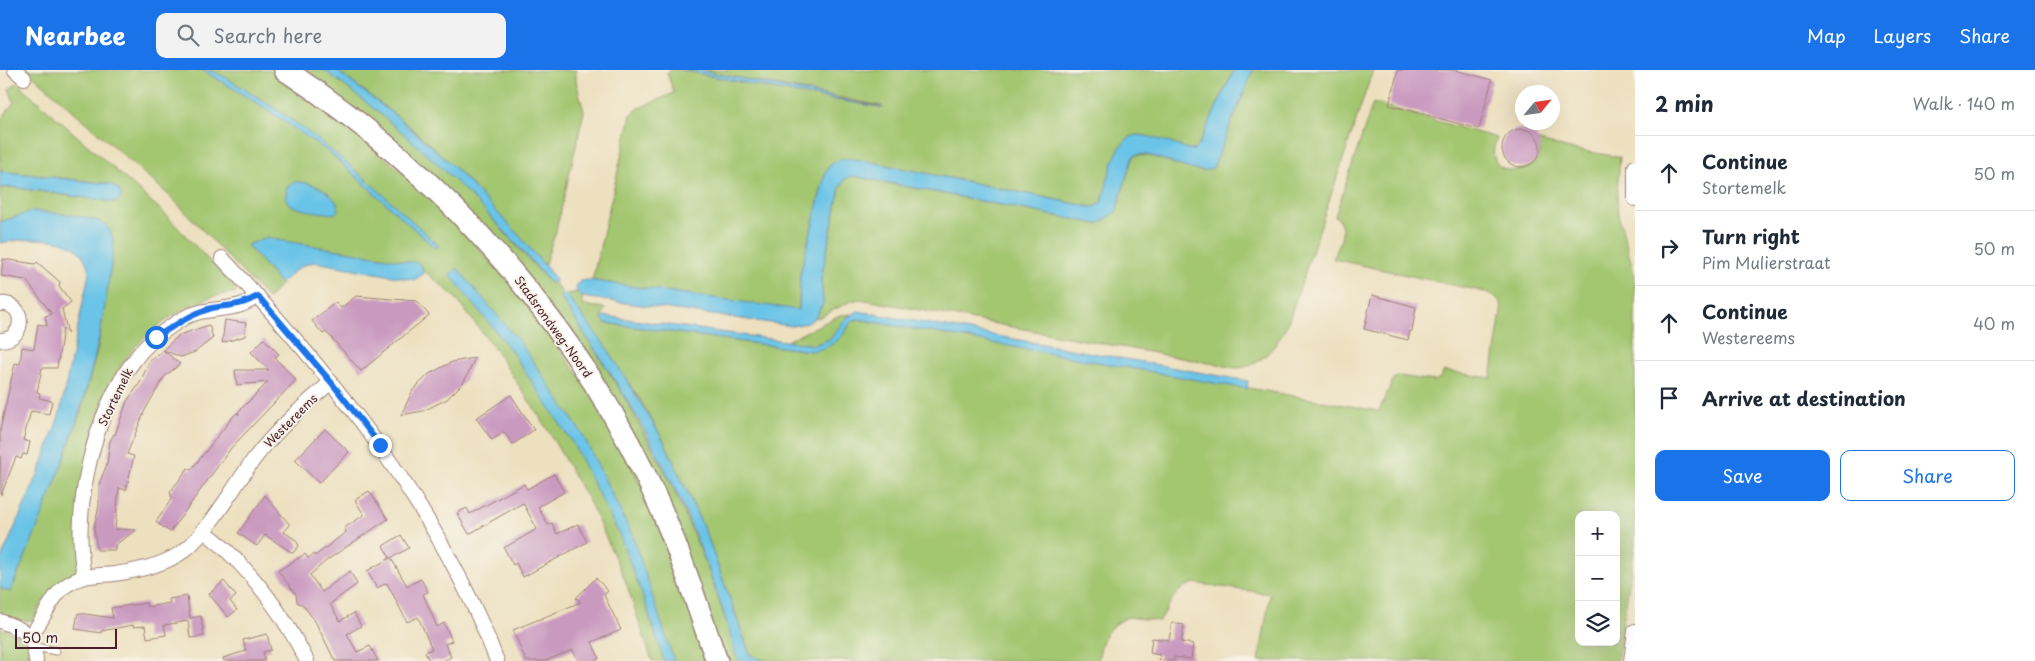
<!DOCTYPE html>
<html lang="en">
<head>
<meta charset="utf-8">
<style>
  body { margin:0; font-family:"Playpen Sans",sans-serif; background:#f2f2f3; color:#1f2937 }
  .controls { position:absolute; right:15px; bottom:15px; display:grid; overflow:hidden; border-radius:10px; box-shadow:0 5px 20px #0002 }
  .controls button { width:45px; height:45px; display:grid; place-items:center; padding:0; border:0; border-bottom:1px solid #e0e1e3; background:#fff; color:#1f2937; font:25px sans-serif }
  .compass { position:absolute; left:1515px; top:15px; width:45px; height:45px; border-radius:50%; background:#fff; box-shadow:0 5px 20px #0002; rotate:61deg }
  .scale { position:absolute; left:15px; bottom:12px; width:102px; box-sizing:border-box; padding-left:5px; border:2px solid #4a1f2b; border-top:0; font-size:14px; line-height:18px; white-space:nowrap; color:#4a1f2b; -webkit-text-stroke:4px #f7f3e8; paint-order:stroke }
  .stop { position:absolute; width:15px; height:15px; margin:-11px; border:4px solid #1a73e8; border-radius:50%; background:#fff }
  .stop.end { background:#1a73e8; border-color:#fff; box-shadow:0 1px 5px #0008 }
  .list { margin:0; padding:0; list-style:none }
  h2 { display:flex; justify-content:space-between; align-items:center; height:65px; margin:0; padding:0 20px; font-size:21px }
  h2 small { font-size:16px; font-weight:400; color:#747a83 }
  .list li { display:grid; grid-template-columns:32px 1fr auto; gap:15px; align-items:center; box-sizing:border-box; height:75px; padding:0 20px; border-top:1px solid #e0e1e3 }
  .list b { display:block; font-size:19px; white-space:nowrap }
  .list p { margin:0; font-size:16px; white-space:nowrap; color:#747a83 }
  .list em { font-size:16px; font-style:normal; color:#747a83 }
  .actions { display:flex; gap:10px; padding:15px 20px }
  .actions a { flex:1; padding:11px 0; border:1px solid #1a73e8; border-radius:10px; text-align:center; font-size:18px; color:#1a73e8 }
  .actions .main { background:#1a73e8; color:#fff }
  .icon { flex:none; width:28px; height:28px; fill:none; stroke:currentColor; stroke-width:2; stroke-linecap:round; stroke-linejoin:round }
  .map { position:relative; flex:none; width:1635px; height:591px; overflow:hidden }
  header { display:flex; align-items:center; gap:30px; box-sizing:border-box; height:70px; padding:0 25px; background:#1a73e8; color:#fff }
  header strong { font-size:24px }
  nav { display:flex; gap:28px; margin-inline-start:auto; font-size:18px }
  .search { width:350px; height:45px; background:#f2f2f3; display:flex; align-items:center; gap:12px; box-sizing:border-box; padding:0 18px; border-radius:10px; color:#747a83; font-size:19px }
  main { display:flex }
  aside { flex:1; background:#fff }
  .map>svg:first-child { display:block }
</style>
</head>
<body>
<header>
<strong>Nearbee</strong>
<div class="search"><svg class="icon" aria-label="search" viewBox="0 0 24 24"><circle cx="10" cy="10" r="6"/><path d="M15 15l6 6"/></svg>Search here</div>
<nav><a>Map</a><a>Layers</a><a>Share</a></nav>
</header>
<main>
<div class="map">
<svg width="1635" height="591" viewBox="0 0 1635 591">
  <rect width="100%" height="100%" fill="#f7f3e8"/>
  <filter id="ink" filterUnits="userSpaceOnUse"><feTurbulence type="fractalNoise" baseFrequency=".02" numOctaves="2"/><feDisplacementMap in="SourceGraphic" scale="10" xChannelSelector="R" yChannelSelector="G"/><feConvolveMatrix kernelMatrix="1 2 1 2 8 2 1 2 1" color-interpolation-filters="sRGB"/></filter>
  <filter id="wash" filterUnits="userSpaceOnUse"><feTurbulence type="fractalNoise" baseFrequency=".0096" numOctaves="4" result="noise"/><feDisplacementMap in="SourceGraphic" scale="20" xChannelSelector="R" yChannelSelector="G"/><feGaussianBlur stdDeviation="1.12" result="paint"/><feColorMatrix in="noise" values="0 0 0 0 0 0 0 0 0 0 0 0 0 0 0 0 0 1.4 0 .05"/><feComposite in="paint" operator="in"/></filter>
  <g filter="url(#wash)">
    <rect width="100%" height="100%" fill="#ede0bf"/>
    <path fill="#a3c66f" stroke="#76724d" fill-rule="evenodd" d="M27,0H271L305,22L431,126L508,210L585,314L647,426L708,591H652L625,510L591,435L543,352L494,278L454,226L423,200L251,173L247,175L281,214L268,229L173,129ZM326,122L338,134L315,141L298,138Z
      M298,0H324L382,43L470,124L550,213L553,211L563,224L561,227L622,323L669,409L706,493L740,591H726L559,249Z
      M336,0H576V11L584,42L556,161L544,196C513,161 483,125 449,92C414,58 375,29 336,0Z
      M671,0H682L794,23L882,36L699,0H1234L1198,76L1194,80L1188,79L1139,65L1114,90L1102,132L1097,136L1091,137L945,107L830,95L826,101L800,204L799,241L592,211L631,45L639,38L674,23L667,3Z
      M1253,0H1373L1289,250C1279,273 1263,297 1236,298L860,229L851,231L818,248L816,247L823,232L821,209L840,117L846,108L853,106L1098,154L1116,142L1132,88L1136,85L1151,86L1196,100L1213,98Z
      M17,13L162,141L238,221C234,224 229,223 224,224C209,227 194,233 181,241C79,299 89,400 80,501C57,512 43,526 34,550L19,551L0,543V518L11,522L81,341L98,277L113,171L110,161L103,154L93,149L33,141L0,152V118L12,117L113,132L120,129L110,114L0,101V51L14,32L9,19Z
      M1373,33L1497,68C1476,118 1559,103 1536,70L1570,79L1620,87L1617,123L1618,144L1635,206V475L1617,591H1259L1270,524L1194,513C1169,523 1173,533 1159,551L1128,547C1104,559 1103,566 1098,591H766L750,585L708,468L665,373L639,328L566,224L577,222L582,227V235L605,238L602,246L606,253L810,281L845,262L851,252L858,249L1379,341L1394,308L1398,306L1435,311L1441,307L1444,301L1491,308L1502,235L1497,228L1485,222L1333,189C1339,176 1349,157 1335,146ZM1579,445H1616V572H1579Z
      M851,244L830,269L814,275L787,271L840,245Z
      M0,558L21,566L30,577L28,591H0Z"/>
    <path fill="#6bc4e8" stroke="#5a728a" d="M202,0C217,0 229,10 243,18C315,61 377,118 439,176L435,178L330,83L257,33Z
      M324,0H336L396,46L450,93L516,162L556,209L551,214C483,133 408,62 324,0Z
      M682,0H699L884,38L794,23Z
      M1234,0H1253L1213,98C1194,109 1158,81 1136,85L1132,88L1116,142L1098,154L853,106L846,108L840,117L821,209L823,233L816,247L808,253L792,256L582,227L577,222L576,217L580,211L588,210L799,240L800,204L826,101C838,82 857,90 876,93L1091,137L1097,136L1102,132C1108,113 1114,65 1139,65C1153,66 1175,75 1188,79L1194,80L1198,76Z
      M0,101L110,114L119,120L122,126L117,132H113L12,117L0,118Z
      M294,112C311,111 335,121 339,140L334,144C323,142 289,141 286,129C285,125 287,120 287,117Z
      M33,141C49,143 96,145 106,156C119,169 111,192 109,207C96,318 54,421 10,522L0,518V491L40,400L60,343L89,203C84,161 30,168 0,173V152Z
      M266,168L418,193L422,196L423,204L414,210L315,192C300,194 292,203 281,214L247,175Z
      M457,198L519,271L583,365L633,467L674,591H664L647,538L619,464L572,372L510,279L450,205Z
      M566,224L607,278L665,373L708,468L750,585L766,591H740L736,586C716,510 685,434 647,365C621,317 590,272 560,227Z
      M858,241L1248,311L1247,319L858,249C848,251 847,262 839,269C831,276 821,280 810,281L605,253L602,248L604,246L814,275L830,269L846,248Z"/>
    <g id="blocks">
      <path fill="#c999c0" d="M1398,0H1455L1492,10L1479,59L1389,35Z
        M1502 78a19 19 0 1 1 38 0a19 19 0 1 1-38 0Z
        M3,189L35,194L37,192L60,212L59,216L71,232L62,239L68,264L63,258L57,298H42L37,322L40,323L39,328L52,331L49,344L31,341L23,370L30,372L27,385L23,384L21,389L16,387L1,425L0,360L15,293L20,294L22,277L34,279L38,254L47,256L45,246L52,244L26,210L1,206Z
        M1372,225L1416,237L1412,261H1410L1408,270L1364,259Z
        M356,226L417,231L429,245L361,301L326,262L323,264L312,251L336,232L341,238Z
        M225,250L246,253L245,266L222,273Z
        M209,255L213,268L195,282L181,287L163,280L179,265Z
        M264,269L279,284L275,288L296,310L231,378L170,462L156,452L172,428L170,422L188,398L191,400L231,349L237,343L239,345L238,342L268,312L237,315L235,300H269L251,282Z
        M163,280L180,294L164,307L145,340L127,384L134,386L126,420L119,418L115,459L136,460L115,475V480H97L94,458L99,436V414L107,394L110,371L114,364L115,365L127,331L140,313L149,292Z
        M475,288L464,312L447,329L423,341L401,345L413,320L429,304L452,292Z
        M511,325L534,360L513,374L504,362L492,370L476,348Z
        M325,359L349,382L319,413L295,390Z
        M554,404L564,422L538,437L548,455L552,453L557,464L578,454L587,472L523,507L516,493L513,495L504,478L537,459L523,433L469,464L457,443L467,438L470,444L524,414L527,419Z
        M369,421L388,449L327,490L310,505L322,522L350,501L357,514L330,534L340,551L354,543L361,556L347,564L357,582L370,576L378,591H335L315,551L303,535L297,532L296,524L278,501L305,484L308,488L314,484L315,486L346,462L344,458L364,445L355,430Z
        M265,425L290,455L284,462L296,470L299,476L293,483L265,465L257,476L238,463Z
        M401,465L409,478L391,488L407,516L421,509L428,522L423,524L437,557L444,553L452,571L445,574L451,587L443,591H429L425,582L432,579L418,547L407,552L387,513L377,518L367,501L390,488L383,476Z
        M596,508L608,521L604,525L621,560L592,572L599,588L593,591H578L573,580L545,591H526L513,560L581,532L576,528Z
        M224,511L236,526L230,531L237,540L228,547L209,524Z
        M187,526L190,548L201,546L204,566L190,568L188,551L164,555L166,565L147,568L145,556L133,557V555L101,561V563L75,559L78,543L113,548L111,538L146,533L147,537L170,533L169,529Z
        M1172,553L1184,555L1181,572L1193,574L1191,589L1174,587V591L1159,590L1160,585L1150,583L1152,568L1169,570Z
        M267,564L271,580L263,582L265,591H224L223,588L246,581L243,570Z"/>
    </g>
  </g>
  <g filter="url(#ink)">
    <use href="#blocks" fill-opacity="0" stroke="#9c8075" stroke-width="1"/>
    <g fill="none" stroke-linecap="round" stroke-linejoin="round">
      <g stroke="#9c8075" stroke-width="9">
        <path id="service" d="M35,577L56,581"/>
      </g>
      <g stroke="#9c8075" stroke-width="16">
        <path id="minor" d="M15,0L24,8
          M1635,97V129
          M222,188C334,307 438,437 497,591
          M0,234C26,231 27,270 0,270
          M203,460C248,495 281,540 307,591
          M84,506C72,438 93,343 136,288C147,273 166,259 182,249C200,238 222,241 241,235C247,233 253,229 258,226
          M0,551C24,560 34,563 36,591
          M30,566C43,552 49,530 64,517C82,504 94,506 114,504C137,501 167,494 185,480C210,460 234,416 254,389C276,360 304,335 331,312
          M1631,591L1635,561"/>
      </g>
      <g stroke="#9c8075" stroke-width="24">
        <path id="primary" d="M285,0C447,106 583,261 661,439C683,488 698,540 717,591"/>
      </g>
      <use href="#service" stroke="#fff" stroke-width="7"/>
      <use href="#minor" stroke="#fff" stroke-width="14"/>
      <use href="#primary" stroke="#fff" stroke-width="21"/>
    </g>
  </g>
  <g fill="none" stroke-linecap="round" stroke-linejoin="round" filter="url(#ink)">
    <path stroke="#1a73e8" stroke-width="6" d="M156,267C175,255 191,244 212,238C232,234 238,237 258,226L331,312L380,375"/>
  </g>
  <g text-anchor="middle" stroke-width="4" stroke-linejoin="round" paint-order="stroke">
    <g font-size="12" fill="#4a1f2b" stroke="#f7f3e8">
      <text transform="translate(553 257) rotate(54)" y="4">Stadsrondweg-Noord</text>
      <text transform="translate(116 327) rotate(-64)" y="4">Stortemelk</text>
      <text transform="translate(291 351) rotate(-45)" y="4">Westereems</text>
    </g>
  </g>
</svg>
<div class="controls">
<button>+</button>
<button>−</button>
<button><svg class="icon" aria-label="layers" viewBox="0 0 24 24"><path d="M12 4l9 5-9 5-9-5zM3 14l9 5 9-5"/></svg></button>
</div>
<svg class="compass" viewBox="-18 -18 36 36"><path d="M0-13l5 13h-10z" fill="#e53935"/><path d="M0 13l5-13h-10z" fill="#747a83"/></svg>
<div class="scale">50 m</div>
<div class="stop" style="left:156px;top:267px"></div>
<div class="stop end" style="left:380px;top:375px"></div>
</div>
<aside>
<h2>2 min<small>Walk · 140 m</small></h2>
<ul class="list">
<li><svg class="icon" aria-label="ahead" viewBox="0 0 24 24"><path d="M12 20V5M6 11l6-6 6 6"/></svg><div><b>Continue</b><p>Stortemelk</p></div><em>50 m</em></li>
<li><svg class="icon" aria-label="right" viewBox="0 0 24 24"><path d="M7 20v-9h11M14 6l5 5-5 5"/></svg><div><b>Turn right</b><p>Pim Mulierstraat</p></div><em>50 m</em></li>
<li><svg class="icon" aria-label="ahead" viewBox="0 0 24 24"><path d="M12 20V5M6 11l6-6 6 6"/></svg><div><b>Continue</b><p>Westereems</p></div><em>40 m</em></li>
<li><svg class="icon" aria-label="arrive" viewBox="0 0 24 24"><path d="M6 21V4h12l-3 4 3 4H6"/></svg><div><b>Arrive at destination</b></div></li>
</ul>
<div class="actions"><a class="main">Save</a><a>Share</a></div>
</aside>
</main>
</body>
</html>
